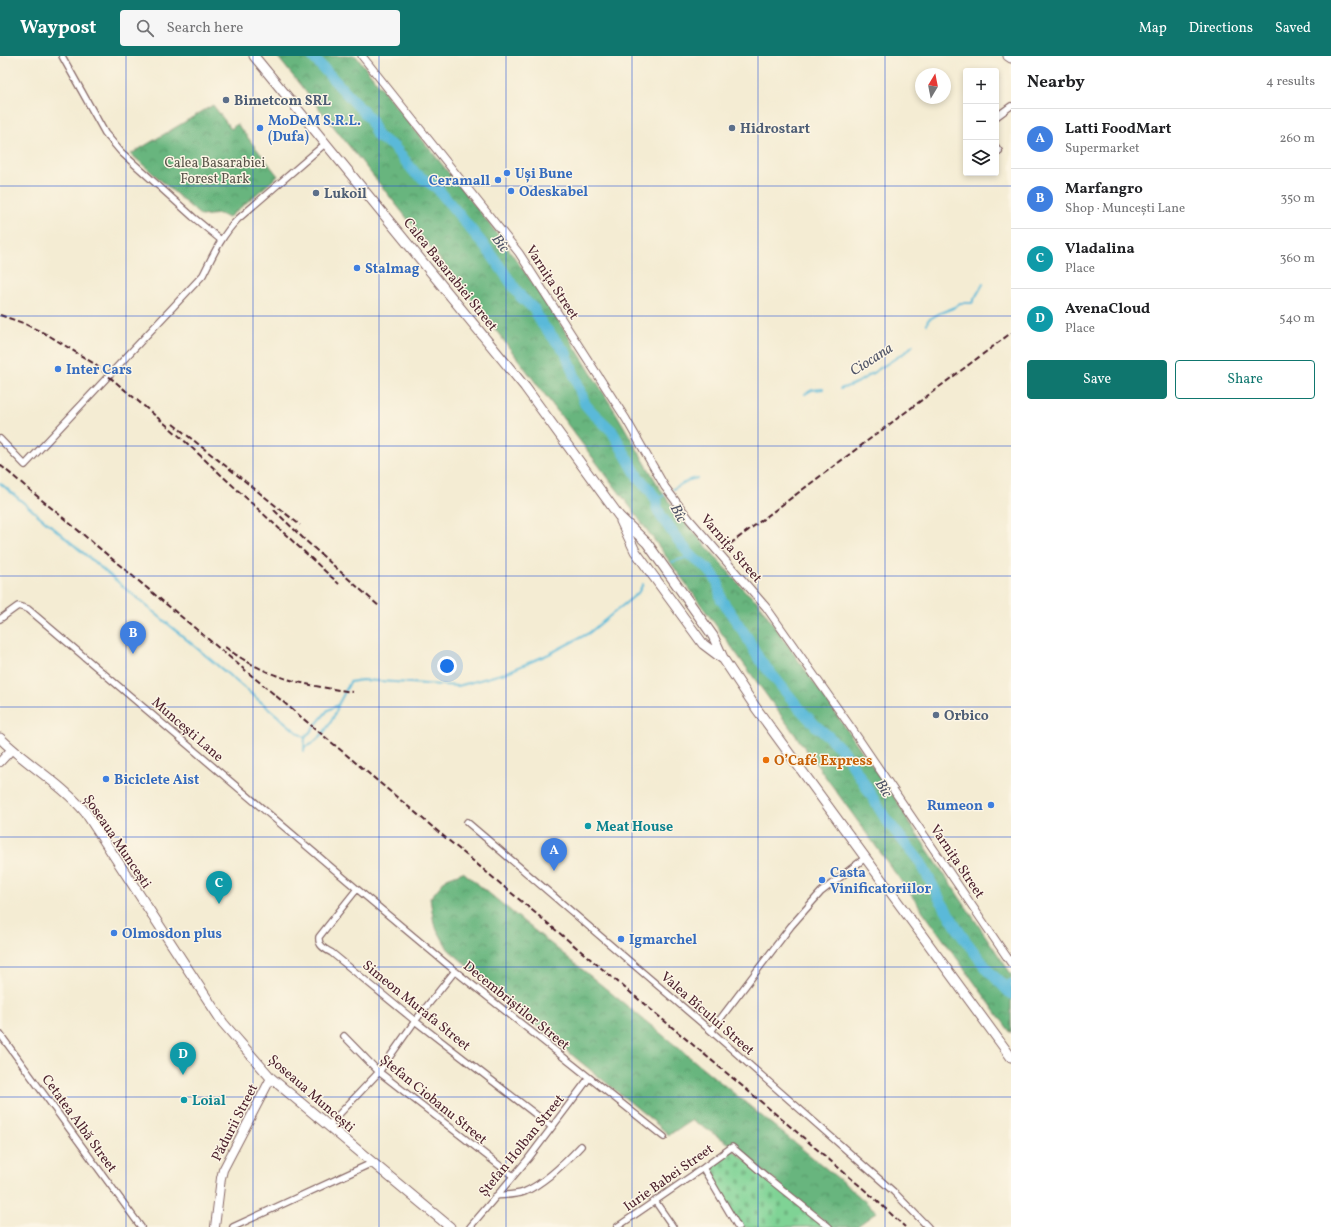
<!DOCTYPE html>
<html lang="en">
<head>
<meta charset="utf-8">
<style>
  body { margin:0; font-family:Vollkorn,serif; background:#f6f6f6; color:#202124 }
  .controls { position:absolute; right:12px; top:12px; display:grid; overflow:hidden; border-radius:4px; box-shadow:0 2px 6px #0003 }
  .controls button { width:36px; height:36px; display:grid; place-items:center; padding:0; border:0; border-bottom:1px solid #e0e0e0; background:#fff; color:#202124; font:20px sans-serif }
  .compass { position:absolute; left:915px; top:12px; width:36px; height:36px; border-radius:50%; background:#fff; box-shadow:0 2px 6px #0003; rotate:10deg }
  .you { position:absolute; left:447px; top:610px; width:14px; height:14px; margin:-10px; border:3px solid #fff; border-radius:50%; background:#1a73e8; box-shadow:0 0 0 6px #1a73e833 }
  .badge { display:grid; place-items:center; width:26px; height:26px; border-radius:50%; background:#0f766e; color:#fff; font-size:13px; font-weight:700 }
  .pin { position:absolute; translate:-50% -33px; filter:drop-shadow(0 1px 2px #0008) }
  .pin::after { content:''; position:absolute; top:21px; width:14px; height:12px; background:inherit; clip-path:polygon(0 0,100% 0,50% 100%) }
  .list { margin:0; padding:0; list-style:none }
  h2 { display:flex; justify-content:space-between; align-items:center; height:52px; margin:0; padding:0 16px; font-size:17px }
  h2 small { font-size:13px; font-weight:400; color:#757577 }
  .list li { display:grid; grid-template-columns:26px 1fr auto; gap:12px; align-items:center; box-sizing:border-box; height:60px; padding:0 16px; border-top:1px solid #e0e0e0 }
  .list b { display:block; font-size:15px; white-space:nowrap }
  .list p { margin:0; font-size:13px; white-space:nowrap; color:#757577 }
  .list em { font-size:13px; font-style:normal; color:#757577 }
  .actions { display:flex; gap:8px; padding:12px 16px }
  .actions a { flex:1; padding:9px 0; border:1px solid #0f766e; border-radius:4px; text-align:center; font-size:14px; color:#0f766e }
  .actions .main { background:#0f766e; color:#fff }
  .icon { flex:none; width:22px; height:22px; fill:none; stroke:currentColor; stroke-width:2; stroke-linecap:round; stroke-linejoin:round }
  .map { position:relative; flex:none; width:1011px; height:1171px; overflow:hidden }
  header { display:flex; align-items:center; gap:24px; box-sizing:border-box; height:56px; padding:0 20px; background:#0f766e; color:#fff }
  header strong { font-size:19px }
  nav { display:flex; gap:22px; margin-inline-start:auto; font-size:14px }
  .search { width:280px; height:36px; background:#f6f6f6; display:flex; align-items:center; gap:10px; box-sizing:border-box; padding:0 14px; border-radius:4px; color:#757577; font-size:15px }
  main { display:flex }
  aside { flex:1; background:#fff }
  .map>svg:first-child { display:block }
</style>
</head>
<body>
<header>
<strong>Waypost</strong>
<div class="search"><svg class="icon" aria-label="search" viewBox="0 0 24 24"><circle cx="10" cy="10" r="6"/><path d="M15 15l6 6"/></svg>Search here</div>
<nav><a>Map</a><a>Directions</a><a>Saved</a></nav>
</header>
<main>
<div class="map">
<svg width="1011" height="1171" viewBox="0 0 1011 1171">
  <defs>
    <pattern id="forest-crowns" width="20" height="18" patternUnits="userSpaceOnUse"><rect width="20" height="18" fill="#67b57e"/><path d="M2 6a3 3 0 1 1 6 0M12 15a3 3 0 1 1 6 0" fill="none" stroke="#579367"/></pattern>
    <pattern id="cemetery-stones" width="16" height="16" patternUnits="userSpaceOnUse"><rect width="16" height="16" fill="#7fd395"/><path d="M2 7V4a2 2 0 0 1 4 0v3zM10 15v-3a2 2 0 0 1 4 0v3z" fill="#6fb581"/></pattern>
  </defs>
  <rect width="100%" height="100%" fill="#fcf5e5"/>
  <filter id="ink" filterUnits="userSpaceOnUse"><feTurbulence type="fractalNoise" baseFrequency=".025" numOctaves="2"/><feDisplacementMap in="SourceGraphic" scale="8" xChannelSelector="R" yChannelSelector="G"/><feConvolveMatrix kernelMatrix="1 2 1 2 8 2 1 2 1" color-interpolation-filters="sRGB"/></filter>
  <filter id="wash" filterUnits="userSpaceOnUse"><feTurbulence type="fractalNoise" baseFrequency=".012" numOctaves="4" result="noise"/><feDisplacementMap in="SourceGraphic" scale="16" xChannelSelector="R" yChannelSelector="G"/><feGaussianBlur stdDeviation="0.9" result="paint"/><feColorMatrix in="noise" values="0 0 0 0 0 0 0 0 0 0 0 0 0 0 0 0 0 1.4 0 .05"/><feComposite in="paint" operator="in"/></filter>
  <g filter="url(#wash)">
    <rect width="100%" height="100%" fill="#f4ecd3"/>
    <path fill="url(#forest-crowns)" stroke="#586a54" d="M277,0H356L502,184L553,256L616,357L662,436L676,455L745,535L757,545L896,744L911,769L1011,918V977L631,452L479,252Z
      M213,49L231,73L237,68L278,120L228,162L220,158L201,160L131,98Z
      M463,816L845,1128L877,1156L856,1171H831L730,1088L692,1064L669,1079L652,1064L556,986L448,893L434,868L430,842L447,822Z"/>
    <path fill="url(#cemetery-stones)" stroke="#647960" d="M733,1094L828,1171H739L708,1114Z"/>
    <g fill="none" stroke-linecap="round" stroke-linejoin="round">
      <path stroke="#5ab9d9" stroke-width="2" d="M927,268L928,264L940,257L953,252L960,247H972L983,228
        M840,333L857,327L907,295L913,289
        M805,338L812,334L823,333
        M0,427L298,677L305,682L328,654L338,649L350,626L362,624L458,630L505,617L549,598L589,577L638,537L643,528
        M673,433L689,424L697,422
        M657,445L664,439
        M672,506L691,500
        M305,691C321,685 333,665 338,650
        M304,695L305,682"/>
      <path stroke="#5ab9d9" stroke-width="6" d="M1004,930L1010,926"/>
      <path stroke="#5ab9d9" stroke-width="11" d="M312,0L370,63L377,80L394,91L416,118L437,132L491,198L521,241L534,253L542,268L566,297L585,348L591,355L612,375L638,421L649,433L657,445V452L661,460L675,480L691,500L708,513L714,520L718,527L721,543L747,581L759,603L800,653L816,670L828,680L843,695L859,719L885,762L921,807L939,842L962,880L988,914L1011,938"/>
    </g>
  </g>
  <g filter="url(#ink)">
    <g fill="none" stroke-linecap="round" stroke-linejoin="round">
      <g stroke="#866766" stroke-width="8">
        <path id="minor" d="M62,0L105,77L121,96L193,161L221,184
          M996,61L1011,50
          M996,91L999,95
          M0,383L25,409L203,219C213,199 222,179 238,163L326,87
          M0,563L18,550L28,553L357,833L455,915L664,1081
          M467,766L711,975L894,1136L928,1171
          M357,833L345,848L319,881C318,890 325,893 332,897L415,965L552,1071
          M711,975L791,870L821,836L865,802
          M0,978L141,1171
          M344,980L379,1016L513,1120
          M328,1070L379,1016L415,965L455,915
          M703,1112L738,1171
          M496,1140C505,1139 516,1139 524,1136C543,1128 567,1105 581,1090
          M655,1145L673,1171
          M233,1171L372,1107
          M470,1171L528,1103L589,1022
          M617,1171L703,1112L732,1091L768,1122L829,1171"/>
      </g>
      <g stroke="#866766" stroke-width="9">
        <path id="tertiary" d="M362,0L519,197L626,363L665,431L690,464L766,551L850,670L1011,907"/>
      </g>
      <g stroke="#866766" stroke-width="10">
        <path id="secondary" d="M0,706L12,693
          M215,1171L221,1122L223,1114L271,1022"/>
      </g>
      <g stroke="#866766" stroke-width="11">
        <path id="primary" d="M254,0L525,331L619,460L647,487L713,580L724,604L756,652L1011,1001
          M1008,0L1011,2
          M621,465L635,495L703,588L723,603
          M0,682C27,709 61,727 86,757L223,967L271,1022L450,1171"/>
      </g>
      <use href="#minor" stroke="#fff" stroke-width="5.5"/>
      <use href="#tertiary" stroke="#fff" stroke-width="7"/>
      <use href="#secondary" stroke="#fff" stroke-width="8"/>
      <use href="#primary" stroke="#fff" stroke-width="9"/>
      <path stroke="#4a1f2b" stroke-width="2" stroke-dasharray="6 3" stroke-linecap="butt" d="M0,259L23,267L48,279L93,307L177,378L339,528
        M173,368L300,469
        M0,409L778,1060L874,1142L905,1171
        M274,454L305,484L380,551
        M730,488L1011,277
        M225,591C266,622 303,629 353,636"/>
    </g>
  </g>
  <path fill="none" stroke="#1d4ed8" stroke-width="1" stroke-opacity="0.55" d="M126,0V1171M253,0V1171M379,0V1171M506,0V1171M632,0V1171M758,0V1171M885,0V1171M0,130H1011M0,260H1011M0,390H1011M0,520H1011M0,651H1011M0,781H1011M0,911H1011M0,1041H1011"/>
  <g fill="#5c6f8a" stroke="#fcf5e5" stroke-width="1.5">
    <circle cx="226" cy="44" r="4"/>
    <circle cx="732" cy="72" r="4"/>
    <circle cx="316" cy="137" r="4"/>
    <circle cx="936" cy="659" r="4"/>
  </g>
  <g fill="#3f7fe0" stroke="#fcf5e5" stroke-width="1.5">
    <circle cx="260" cy="72" r="4"/>
    <circle cx="507" cy="117" r="4"/>
    <circle cx="498" cy="124" r="4"/>
    <circle cx="511" cy="135" r="4"/>
    <circle cx="357" cy="212" r="4"/>
    <circle cx="58" cy="313" r="4"/>
    <circle cx="106" cy="723" r="4"/>
    <circle cx="991" cy="749" r="4"/>
    <circle cx="822" cy="824" r="4"/>
    <circle cx="114" cy="877" r="4"/>
    <circle cx="621" cy="883" r="4"/>
  </g>
  <circle fill="#e8710a" stroke="#fcf5e5" stroke-width="1.5" cx="766" cy="704" r="4"/>
  <g fill="#0f9aa8" stroke="#fcf5e5" stroke-width="1.5">
    <circle cx="588" cy="770" r="4"/>
    <circle cx="184" cy="1044" r="4"/>
  </g>
  <g text-anchor="middle" stroke-width="3" stroke-linejoin="round" paint-order="stroke">
    <g font-size="14" font-weight="bold" fill="#4e5e75" stroke="#fcf5e5" text-anchor="start">
      <text x="234" y="49">Bimetcom SRL</text>
      <text x="740" y="77">Hidrostart</text>
      <text x="324" y="142">Lukoil</text>
      <text x="944" y="664">Orbico</text>
    </g>
    <g font-size="14" font-weight="bold" fill="#366cbe" stroke="#fcf5e5" text-anchor="start">
      <text x="268" y="69">MoDeM S.R.L.<tspan x="268" dy="16">(Dufa)</tspan></text>
      <text x="515" y="122">Uși Bune</text>
      <text x="490" y="129" text-anchor="end">Ceramall</text>
      <text x="519" y="140">Odeskabel</text>
      <text x="365" y="217">Stalmag</text>
      <text x="66" y="318">Inter Cars</text>
      <text x="114" y="728">Biciclete Aist</text>
      <text x="983" y="754" text-anchor="end">Rumeon</text>
      <text x="830" y="821">Casta<tspan x="830" dy="16">Vinificatoriilor</tspan></text>
      <text x="122" y="882">Olmosdon plus</text>
      <text x="629" y="888">Igmarchel</text>
    </g>
    <g font-size="14" fill="#5a554b" stroke="#fcf5e5">
      <text x="215" y="111">Calea Basarabiei<tspan x="215" dy="16">Forest Park</tspan></text>
    </g>
    <g font-size="14" fill="#4a1f2b" stroke="#fcf5e5">
      <text transform="translate(451 218) rotate(51)" y="5">Calea Basarabiei Street</text>
      <text transform="translate(553 226) rotate(57)" y="5">Varnița Street</text>
      <text transform="translate(732 492) rotate(49)" y="5">Varnița Street</text>
      <text transform="translate(188 673) rotate(41)" y="5">Muncești Lane</text>
      <text transform="translate(118 785) rotate(56)" y="5">Șoseaua Muncești</text>
      <text transform="translate(958 805) rotate(56)" y="5">Varnița Street</text>
      <text transform="translate(417 949) rotate(39)" y="5">Simeon Murafa Street</text>
      <text transform="translate(517 949) rotate(39)" y="5">Decembriștilor Street</text>
      <text transform="translate(708 957) rotate(41)" y="5">Valea Bîcului Street</text>
      <text transform="translate(312 1037) rotate(41)" y="5">Șoseaua Muncești</text>
      <text transform="translate(434 1043) rotate(39)" y="5">Ștefan Ciobanu Street</text>
      <text transform="translate(234 1066) rotate(-63)" y="5">Pădurii Street</text>
      <text transform="translate(80 1067) rotate(54)" y="5">Cetatea Albă Street</text>
      <text transform="translate(521 1089) rotate(-51)" y="5">Ștefan Holban Street</text>
      <text transform="translate(668 1121) rotate(-35)" y="5">Iurie Babei Street</text>
    </g>
    <g font-size="14" font-weight="bold" fill="#c56008" stroke="#fcf5e5" text-anchor="start">
      <text x="774" y="709">O’Café Express</text>
    </g>
    <g font-size="14" font-weight="bold" fill="#0d838f" stroke="#fcf5e5" text-anchor="start">
      <text x="596" y="775">Meat House</text>
      <text x="192" y="1049">Loial</text>
    </g>
    <g font-size="15" font-style="italic" fill="#505568" stroke="#fcf5e5">
      <text transform="translate(501 187) rotate(53)" y="5">Bîc</text>
      <text transform="translate(871 303) rotate(-33)" y="5">Ciocana</text>
      <text transform="translate(679 457) rotate(62)" y="5">Bîc</text>
      <text transform="translate(884 732) rotate(58)" y="5">Bîc</text>
    </g>
  </g>
</svg>
<div class="controls">
<button>+</button>
<button>−</button>
<button><svg class="icon" aria-label="layers" viewBox="0 0 24 24"><path d="M12 4l9 5-9 5-9-5zM3 14l9 5 9-5"/></svg></button>
</div>
<svg class="compass" viewBox="-18 -18 36 36"><path d="M0-13l5 13h-10z" fill="#e53935"/><path d="M0 13l5-13h-10z" fill="#757577"/></svg>
<div class="you"></div>
<div class="pin badge" style="left:554px;top:815px;background:#3f7fe0">A</div>
<div class="pin badge" style="left:133px;top:598px;background:#3f7fe0">B</div>
<div class="pin badge" style="left:219px;top:848px;background:#0f9aa8">C</div>
<div class="pin badge" style="left:183px;top:1019px;background:#0f9aa8">D</div>
</div>
<aside>
<h2>Nearby<small>4 results</small></h2>
<ul class="list">
<li><span class="badge" style="background:#3f7fe0">A</span><div><b>Latti FoodMart</b><p>Supermarket</p></div><em>260 m</em></li>
<li><span class="badge" style="background:#3f7fe0">B</span><div><b>Marfangro</b><p>Shop · Muncești Lane</p></div><em>350 m</em></li>
<li><span class="badge" style="background:#0f9aa8">C</span><div><b>Vladalina</b><p>Place</p></div><em>360 m</em></li>
<li><span class="badge" style="background:#0f9aa8">D</span><div><b>AvenaCloud</b><p>Place</p></div><em>540 m</em></li>
</ul>
<div class="actions"><a class="main">Save</a><a>Share</a></div>
</aside>
</main>
</body>
</html>
